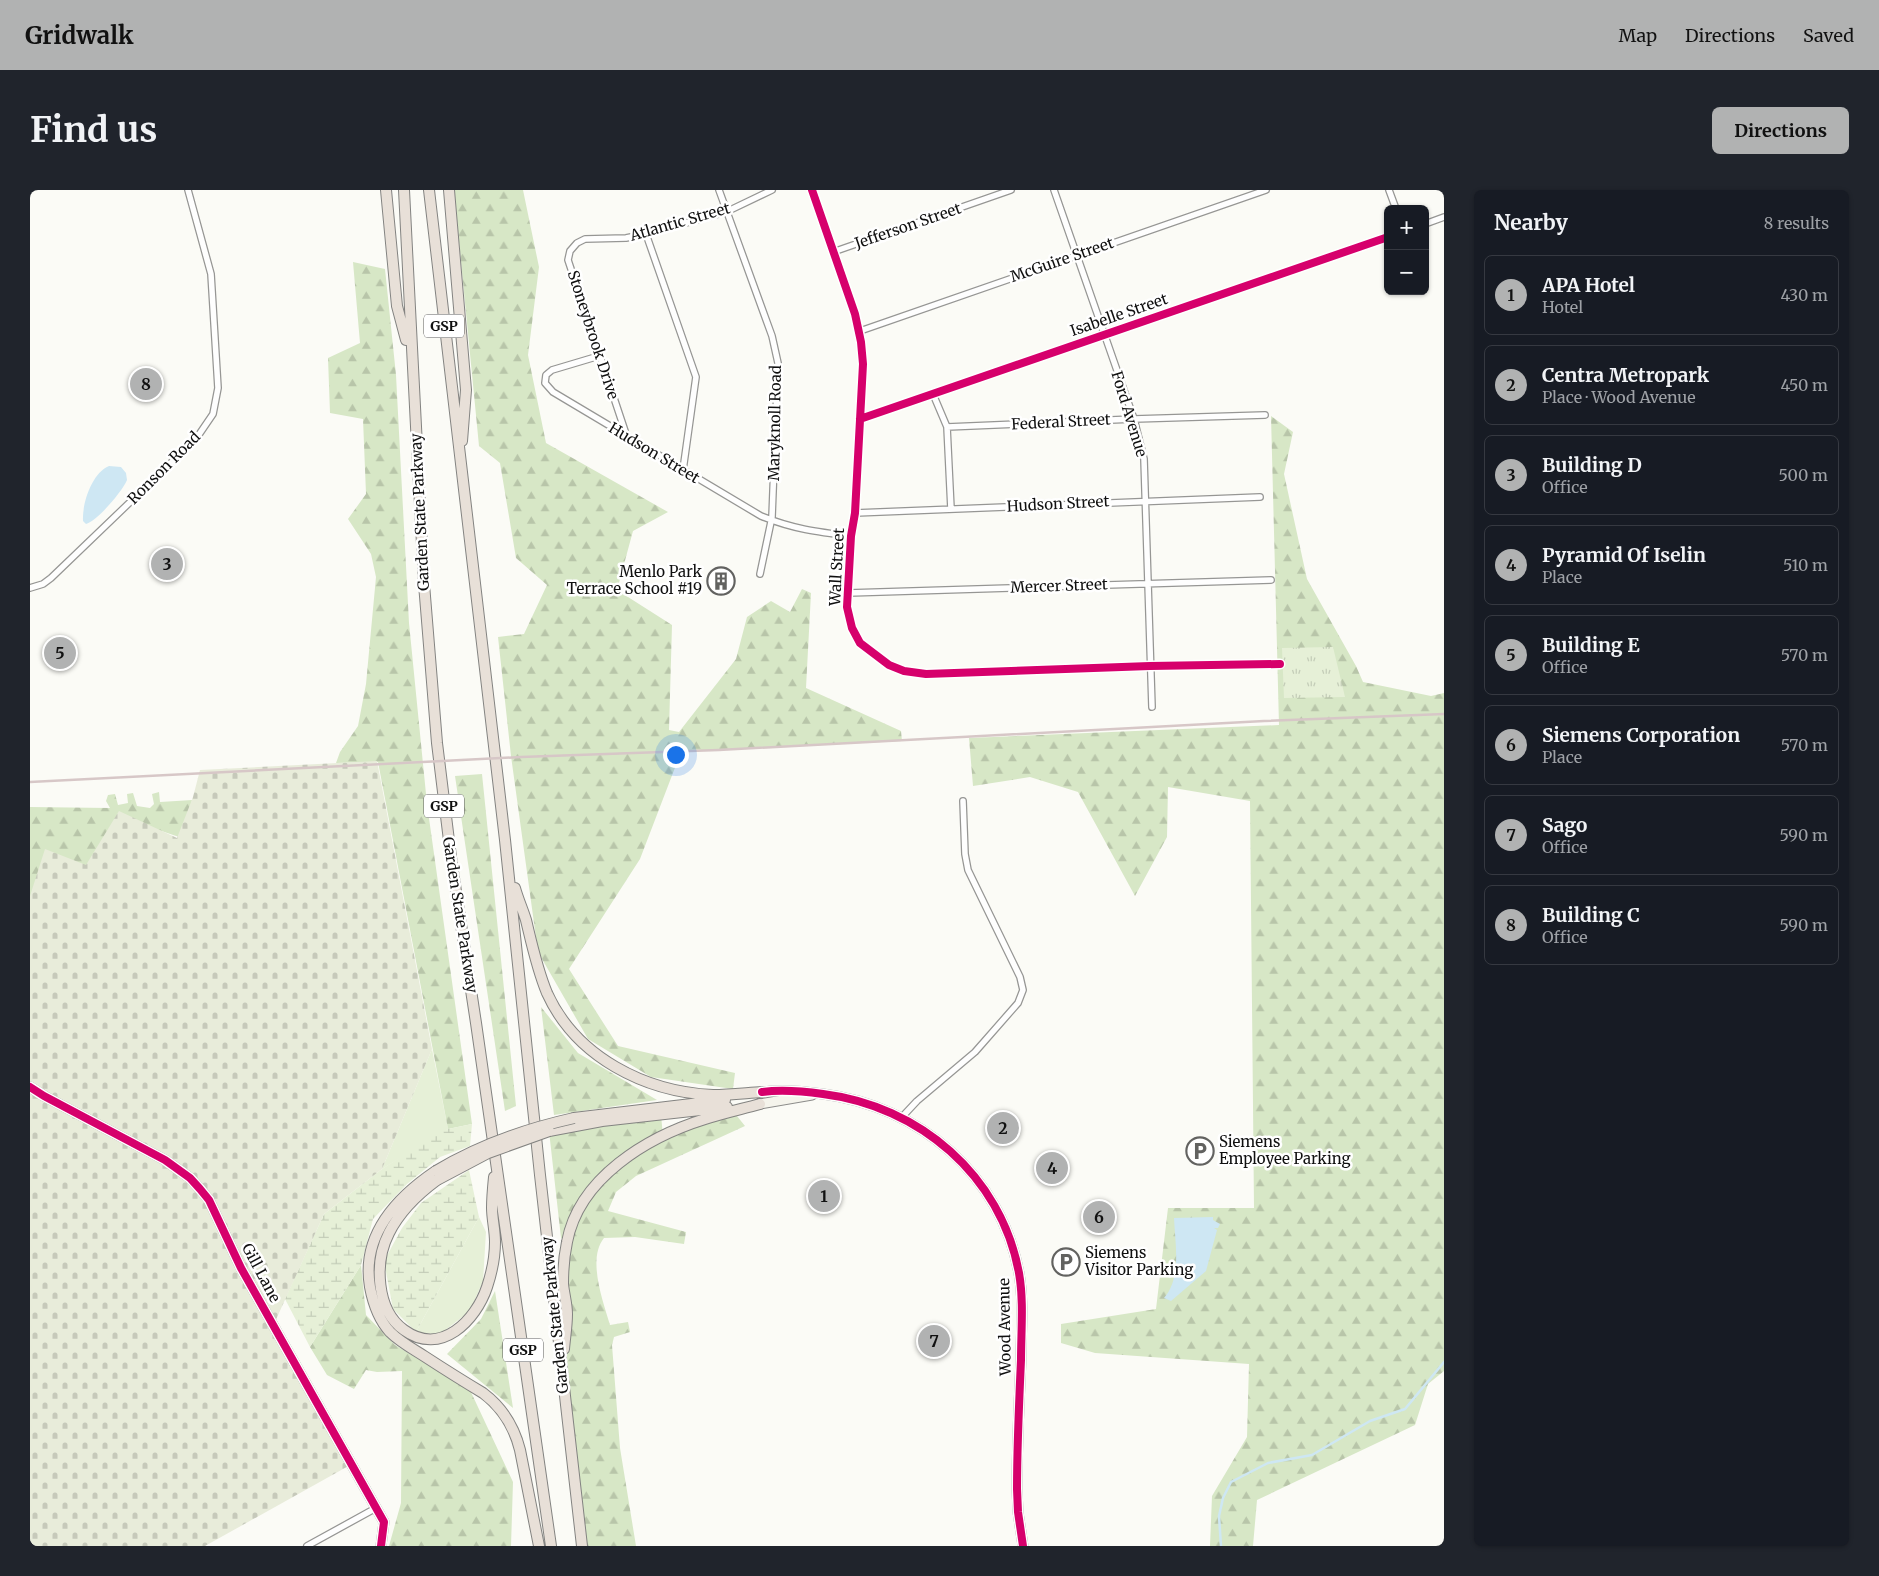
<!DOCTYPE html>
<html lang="en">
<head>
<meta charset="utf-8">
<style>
  body { margin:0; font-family:Merriweather,serif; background:#20242c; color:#f1f3f6 }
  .controls { position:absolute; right:15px; top:15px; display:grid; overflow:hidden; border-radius:8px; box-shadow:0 1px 4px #0004 }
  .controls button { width:45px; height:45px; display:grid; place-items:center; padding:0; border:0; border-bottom:1px solid #363941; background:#171b24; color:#f1f3f6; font:25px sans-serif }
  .you { position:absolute; left:645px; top:564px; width:18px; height:18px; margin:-12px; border:4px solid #fff; border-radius:50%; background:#1a73e8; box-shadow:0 0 0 8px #1a73e833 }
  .badge { display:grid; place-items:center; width:32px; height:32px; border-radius:50%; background:#b1b2b2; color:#111; font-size:16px; font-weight:700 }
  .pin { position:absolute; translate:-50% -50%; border:2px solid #fff; box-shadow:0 1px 5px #0006 }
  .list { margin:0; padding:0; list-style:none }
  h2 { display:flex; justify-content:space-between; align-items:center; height:65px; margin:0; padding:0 20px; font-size:21px }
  h2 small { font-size:16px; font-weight:400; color:#9ea1a6 }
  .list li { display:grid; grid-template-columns:32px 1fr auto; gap:15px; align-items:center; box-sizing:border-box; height:80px; margin:0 10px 10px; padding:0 10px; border:1px solid #363941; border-radius:8px }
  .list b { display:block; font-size:19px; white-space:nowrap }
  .list p { margin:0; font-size:16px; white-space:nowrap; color:#9ea1a6 }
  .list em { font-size:16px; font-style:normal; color:#9ea1a6 }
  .map { position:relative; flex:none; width:1414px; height:1356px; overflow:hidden; border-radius:8px }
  header { display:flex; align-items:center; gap:30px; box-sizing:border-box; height:70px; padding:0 25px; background:#b1b2b2; color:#111 }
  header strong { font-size:24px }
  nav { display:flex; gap:28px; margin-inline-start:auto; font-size:18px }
  .intro { display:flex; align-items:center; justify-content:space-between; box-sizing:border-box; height:120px; padding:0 30px }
  h1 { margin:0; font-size:35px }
  .button { padding:12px 22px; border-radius:8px; background:#b1b2b2; color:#111; font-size:18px; font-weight:700 }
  main { display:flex; gap:30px; padding:0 30px }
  aside { flex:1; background:#171b24; border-radius:8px; box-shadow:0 1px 4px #0004 }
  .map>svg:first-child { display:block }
</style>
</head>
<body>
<header>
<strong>Gridwalk</strong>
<nav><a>Map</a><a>Directions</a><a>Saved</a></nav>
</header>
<div class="intro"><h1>Find us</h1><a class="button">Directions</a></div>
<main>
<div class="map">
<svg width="1414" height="1356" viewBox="0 0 1414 1356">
  <defs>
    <pattern id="forest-firs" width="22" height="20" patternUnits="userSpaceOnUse" patternTransform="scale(1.25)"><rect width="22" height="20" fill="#d7e7c6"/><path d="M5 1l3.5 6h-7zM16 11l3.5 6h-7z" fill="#b8c5a9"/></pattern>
    <pattern id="wetland-marsh" width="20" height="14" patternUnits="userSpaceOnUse" patternTransform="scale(1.25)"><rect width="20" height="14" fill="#e6f0d7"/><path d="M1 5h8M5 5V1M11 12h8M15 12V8" fill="none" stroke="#c4cdb8"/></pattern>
    <pattern id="cemetery-stones" width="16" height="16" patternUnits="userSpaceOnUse" patternTransform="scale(1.25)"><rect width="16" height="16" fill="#e8ecda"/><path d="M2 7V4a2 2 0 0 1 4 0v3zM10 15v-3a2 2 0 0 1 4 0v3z" fill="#c6c9ba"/></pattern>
    <pattern id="park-tufts" width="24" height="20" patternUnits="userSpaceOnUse" patternTransform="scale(1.25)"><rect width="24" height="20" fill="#e6f0d7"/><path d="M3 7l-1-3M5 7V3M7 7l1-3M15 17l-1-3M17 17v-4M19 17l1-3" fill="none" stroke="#c4cdb8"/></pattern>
  </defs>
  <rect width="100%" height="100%" fill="#fbfbf6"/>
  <path fill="#e6f0d7" d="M402,859L418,939L352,979Z
    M449,1027L456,1042L453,1091L440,1121L409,1145L386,1142Z"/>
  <path fill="url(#forest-firs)" d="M424,0H493L509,77L498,165L516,253L638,322L603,341L587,400L642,435L639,540L649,542L706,469L717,427L741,411L760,422L772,399L781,403L776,498L871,541L872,551L651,562L610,669L539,779L588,856L705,883L703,899L621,887L558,849L508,762L481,566L468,447L494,444L517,395L486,368L470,273L449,256Z
    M323,72L355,79L366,185L379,433L397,614L442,934L418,939L348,572L306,573L310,562L328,536L336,494L346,387L341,364L318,329L336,304L333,229L300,223L298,168L330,153Z
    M1241,226L1263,242L1254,284L1277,389L1326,476L1333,492L1401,506L1414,503V1181L1398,1194L1385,1235L1227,1310L1223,1356H1180L1182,1306L1217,1247L1219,1174L1065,1163L1031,1153V1134L1126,1119L1138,1018H1224L1220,611L1138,597L1137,647L1105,706L1048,602L1000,587L943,596L939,548L1249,535Z
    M452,584L486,916L475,921L425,586Z
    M129,602L130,612L162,610L155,649L93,628L77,658L0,721V617L80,618L76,611L78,605L85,604L88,615L98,613L97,604L103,603L107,616L120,618L124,614L122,604Z
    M511,817L548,863L627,910L524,925Z
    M703,921L715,936L606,986L586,1002L578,1021L656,1042L654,1054L605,1047L574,1048C557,1069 573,1111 580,1135L598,1132L600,1142L584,1147L582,1155L590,1258L606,1356H552L532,1183L537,1051L531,1048L519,941L631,925L633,946Z
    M331,1075L336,1125L365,1155L440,1200L483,1292L481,1356H359L371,1313L372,1181L347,1182L336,1180L324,1199L297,1185L280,1157Z
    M465,1101L483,1218L417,1164L451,1129Z"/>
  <path fill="url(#wetland-marsh)" d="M442,934L440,956L410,967L377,994L343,1029L331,1075L280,1157L255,1109L294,1024L352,979L408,943L418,939Z
    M439,980L449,1027L386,1142L363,1119L354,1071L372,1038L391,1013Z"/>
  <path fill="url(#cemetery-stones)" d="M347,571L402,859L352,979L294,1024L244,1134L322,1274L175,1356H0V706L15,659L56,675L89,621L147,648L163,607L170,580Z"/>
  <path fill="url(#park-tufts)" d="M1303,457L1315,507L1254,508L1252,458Z"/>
  <path fill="#cee7f3" d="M79,276L91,277L96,283L97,290C92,302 67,331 56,334L53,331C52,313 62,283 79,276Z
    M1183,1027V1030L1190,1034L1188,1038H1184L1187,1040L1176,1081L1141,1111L1134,1108C1152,1088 1145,1053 1144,1028Z"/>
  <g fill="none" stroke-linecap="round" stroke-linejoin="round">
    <path stroke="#cee7f3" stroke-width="2.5" d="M1191,1356L1189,1326L1193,1308L1201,1292L1238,1273L1282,1265L1340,1231L1375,1219L1414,1172"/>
    <g stroke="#969694" stroke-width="8">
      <path id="street" d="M689,0L742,146L748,173L742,327L730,384
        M782,0L825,124L831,152L833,174L825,323L821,346L817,417L822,438L830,453L859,475L874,481L896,484L1120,476L1250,474
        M1024,0L1104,229L1114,269L1122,517
        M1359,0L1366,19
        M1395,34L1414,27
        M616,44L666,187L653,280
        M803,62L981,0
        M830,141L1236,0
        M569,166L522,180L516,185L515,193L523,202L731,326C763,339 787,342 821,346
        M903,204L917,237L921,319
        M830,229L1358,47
        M917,237L1104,229L1235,225
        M597,247L538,70L540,61L547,53L555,49L596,48L616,44L696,22L742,0
        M825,323L1230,307
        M0,398L13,394L21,388L146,268L168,246L183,224L188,198L181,84L158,0
        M818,403L1241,390
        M872,927L887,911L945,862L988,813L993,800L990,787L938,680L935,664L933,611
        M277,1356L346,1318"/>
    </g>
    <g stroke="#8c8c8a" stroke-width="11">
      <path id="secondary" d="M0,897L14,906L135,970L160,988L170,999L179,1010L211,1078L354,1332L351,1356
        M732,902C753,899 772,901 793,904C889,916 971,985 989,1083C994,1112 991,1141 991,1170C989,1213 987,1256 987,1299L988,1322L993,1356
        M730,914L782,905"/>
    </g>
    <g stroke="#838381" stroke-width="12">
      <path id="highway" d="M356,0L367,116L376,150
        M374,0L394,394L407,553L422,675L446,833L521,1356
        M399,0L475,650L510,985L552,1356
        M419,0L436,200L432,251
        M485,698C488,709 493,720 496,730C502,755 507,779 517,803C546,867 615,902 683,905C699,905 716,903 732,902
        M544,928L695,910
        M519,941L572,931L697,917
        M406,981C366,1008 331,1045 340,1097C343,1113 349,1130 360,1142C370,1152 383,1159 394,1166C414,1179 433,1191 453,1203C473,1218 484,1236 490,1260L509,1356
        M407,990C388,1004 370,1021 359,1043C344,1072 346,1120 374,1140C411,1167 446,1130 457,1097C462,1082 465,1067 465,1052C465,1040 462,1029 462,1018C462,1008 463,997 464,987
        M534,1159C535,1147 537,1136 537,1124C537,1114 534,1104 533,1094C533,1080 534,1066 537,1052C549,988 617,947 675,929C693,923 712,919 730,914"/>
    </g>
    <use href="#street" stroke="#fefefe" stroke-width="5.5"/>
    <use href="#secondary" stroke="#f5f4ec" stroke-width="9"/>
    <use href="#highway" stroke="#e8e0d8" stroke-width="10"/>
    <path stroke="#d7c7c7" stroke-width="2.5" d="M0,592L491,567L689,560L1234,531L1414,524"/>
    <g stroke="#838381" stroke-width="12" stroke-linecap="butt">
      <path id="highway-bridge" d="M406,981C449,955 495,939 544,928
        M407,990L458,963L519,941"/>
    </g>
    <use href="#highway-bridge" stroke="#e8e0d8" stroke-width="10"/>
    <g stroke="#fff" stroke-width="11">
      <path id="cycleway" d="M782,0L825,124L831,152L833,174L825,323L821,346L817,417L822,438L830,453L859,475L874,481L896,484L1120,476L1250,474
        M830,229L1358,47
        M0,897L14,906L135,970L160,988L170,999L179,1010L211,1078L354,1332L351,1356
        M732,902C753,899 772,901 793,904C889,916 971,985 989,1083C994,1112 991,1141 991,1170C989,1213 987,1256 987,1299L988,1322L993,1356"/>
    </g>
    <use href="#cycleway" stroke="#d6006c" stroke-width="8"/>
  </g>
  <defs>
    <g id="building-ring" transform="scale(1.4375)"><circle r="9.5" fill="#fff" stroke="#626260" stroke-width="1.5"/><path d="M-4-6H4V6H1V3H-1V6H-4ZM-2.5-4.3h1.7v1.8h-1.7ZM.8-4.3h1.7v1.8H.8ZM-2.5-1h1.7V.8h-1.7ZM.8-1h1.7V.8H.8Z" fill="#626260"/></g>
    <g id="parking-ring" transform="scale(1.4375)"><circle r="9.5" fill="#fff" stroke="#626260" stroke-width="1.5"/><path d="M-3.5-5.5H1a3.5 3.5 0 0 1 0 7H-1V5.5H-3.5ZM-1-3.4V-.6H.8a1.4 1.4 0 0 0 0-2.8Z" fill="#626260"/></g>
  </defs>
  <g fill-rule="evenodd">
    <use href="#building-ring" x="691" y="391"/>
    <use href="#parking-ring" x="1170" y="961"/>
    <use href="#parking-ring" x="1036" y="1072"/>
  </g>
  <g text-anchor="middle" stroke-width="5" stroke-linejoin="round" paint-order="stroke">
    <g fill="#fff" stroke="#585858" stroke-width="1">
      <rect x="394" y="124.5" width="40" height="23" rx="4"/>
      <rect x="394" y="604.5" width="40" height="23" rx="4"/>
      <rect x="473" y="1148.5" width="40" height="23" rx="4"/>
    </g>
    <g font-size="14" font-weight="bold" fill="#101010">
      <text x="414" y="141">GSP</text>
      <text x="414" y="621">GSP</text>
      <text x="493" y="1165">GSP</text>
    </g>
    <g font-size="15" fill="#101010" stroke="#fff">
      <text transform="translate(650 32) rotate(-16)" y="5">Atlantic Street</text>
      <text transform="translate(878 36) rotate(-19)" y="5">Jefferson Street</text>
      <text transform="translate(1032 70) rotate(-19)" y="5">McGuire Street</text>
      <text transform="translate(1089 125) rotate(-19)" y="5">Isabelle Street</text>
      <text transform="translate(563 145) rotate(72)" y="5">Stoneybrook Drive</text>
      <text transform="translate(1099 224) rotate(73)" y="5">Ford Avenue</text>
      <text transform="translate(1031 232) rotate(-3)" y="5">Federal Street</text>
      <text transform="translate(745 233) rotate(-89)" y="5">Maryknoll Road</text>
      <text transform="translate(624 263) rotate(31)" y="5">Hudson Street</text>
      <text transform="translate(134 278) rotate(-45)" y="5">Ronson Road</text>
      <text transform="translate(1028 314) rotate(-3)" y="5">Hudson Street</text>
      <text transform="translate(390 322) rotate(-93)" y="5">Garden State Parkway</text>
      <text transform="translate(807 377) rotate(-87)" y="5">Wall Street</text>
      <text transform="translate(1029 396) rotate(-2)" y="5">Mercer Street</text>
      <text transform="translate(430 725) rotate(81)" y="5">Garden State Parkway</text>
      <text transform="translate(231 1083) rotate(62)" y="5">Gill Lane</text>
      <text transform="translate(525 1125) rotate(-96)" y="5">Garden State Parkway</text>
      <text transform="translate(975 1137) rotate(-91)" y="5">Wood Avenue</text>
    </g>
    <g font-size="15" fill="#101010" stroke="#fff" text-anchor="start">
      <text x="672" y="387" text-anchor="end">Menlo Park<tspan x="672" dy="17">Terrace School #19</tspan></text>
      <text x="1189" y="957">Siemens<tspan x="1189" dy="17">Employee Parking</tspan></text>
      <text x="1055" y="1068">Siemens<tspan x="1055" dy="17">Visitor Parking</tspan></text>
    </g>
  </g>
</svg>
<div class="controls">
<button>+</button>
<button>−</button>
</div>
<div class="you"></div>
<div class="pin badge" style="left:794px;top:1006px">1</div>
<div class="pin badge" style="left:973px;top:938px">2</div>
<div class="pin badge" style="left:137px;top:374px">3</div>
<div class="pin badge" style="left:1022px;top:978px">4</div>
<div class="pin badge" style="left:30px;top:463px">5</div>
<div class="pin badge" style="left:1069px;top:1027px">6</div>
<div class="pin badge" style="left:904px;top:1151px">7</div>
<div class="pin badge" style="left:116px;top:194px">8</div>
</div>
<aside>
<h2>Nearby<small>8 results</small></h2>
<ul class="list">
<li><span class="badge">1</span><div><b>APA Hotel</b><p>Hotel</p></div><em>430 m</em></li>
<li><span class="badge">2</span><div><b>Centra Metropark</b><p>Place · Wood Avenue</p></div><em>450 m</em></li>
<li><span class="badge">3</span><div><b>Building D</b><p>Office</p></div><em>500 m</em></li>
<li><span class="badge">4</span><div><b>Pyramid Of Iselin</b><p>Place</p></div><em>510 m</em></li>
<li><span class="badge">5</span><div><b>Building E</b><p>Office</p></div><em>570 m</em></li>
<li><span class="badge">6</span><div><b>Siemens Corporation</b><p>Place</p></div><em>570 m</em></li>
<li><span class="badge">7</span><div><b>Sago</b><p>Office</p></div><em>590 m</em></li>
<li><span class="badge">8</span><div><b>Building C</b><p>Office</p></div><em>590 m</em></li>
</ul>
</aside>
</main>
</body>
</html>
